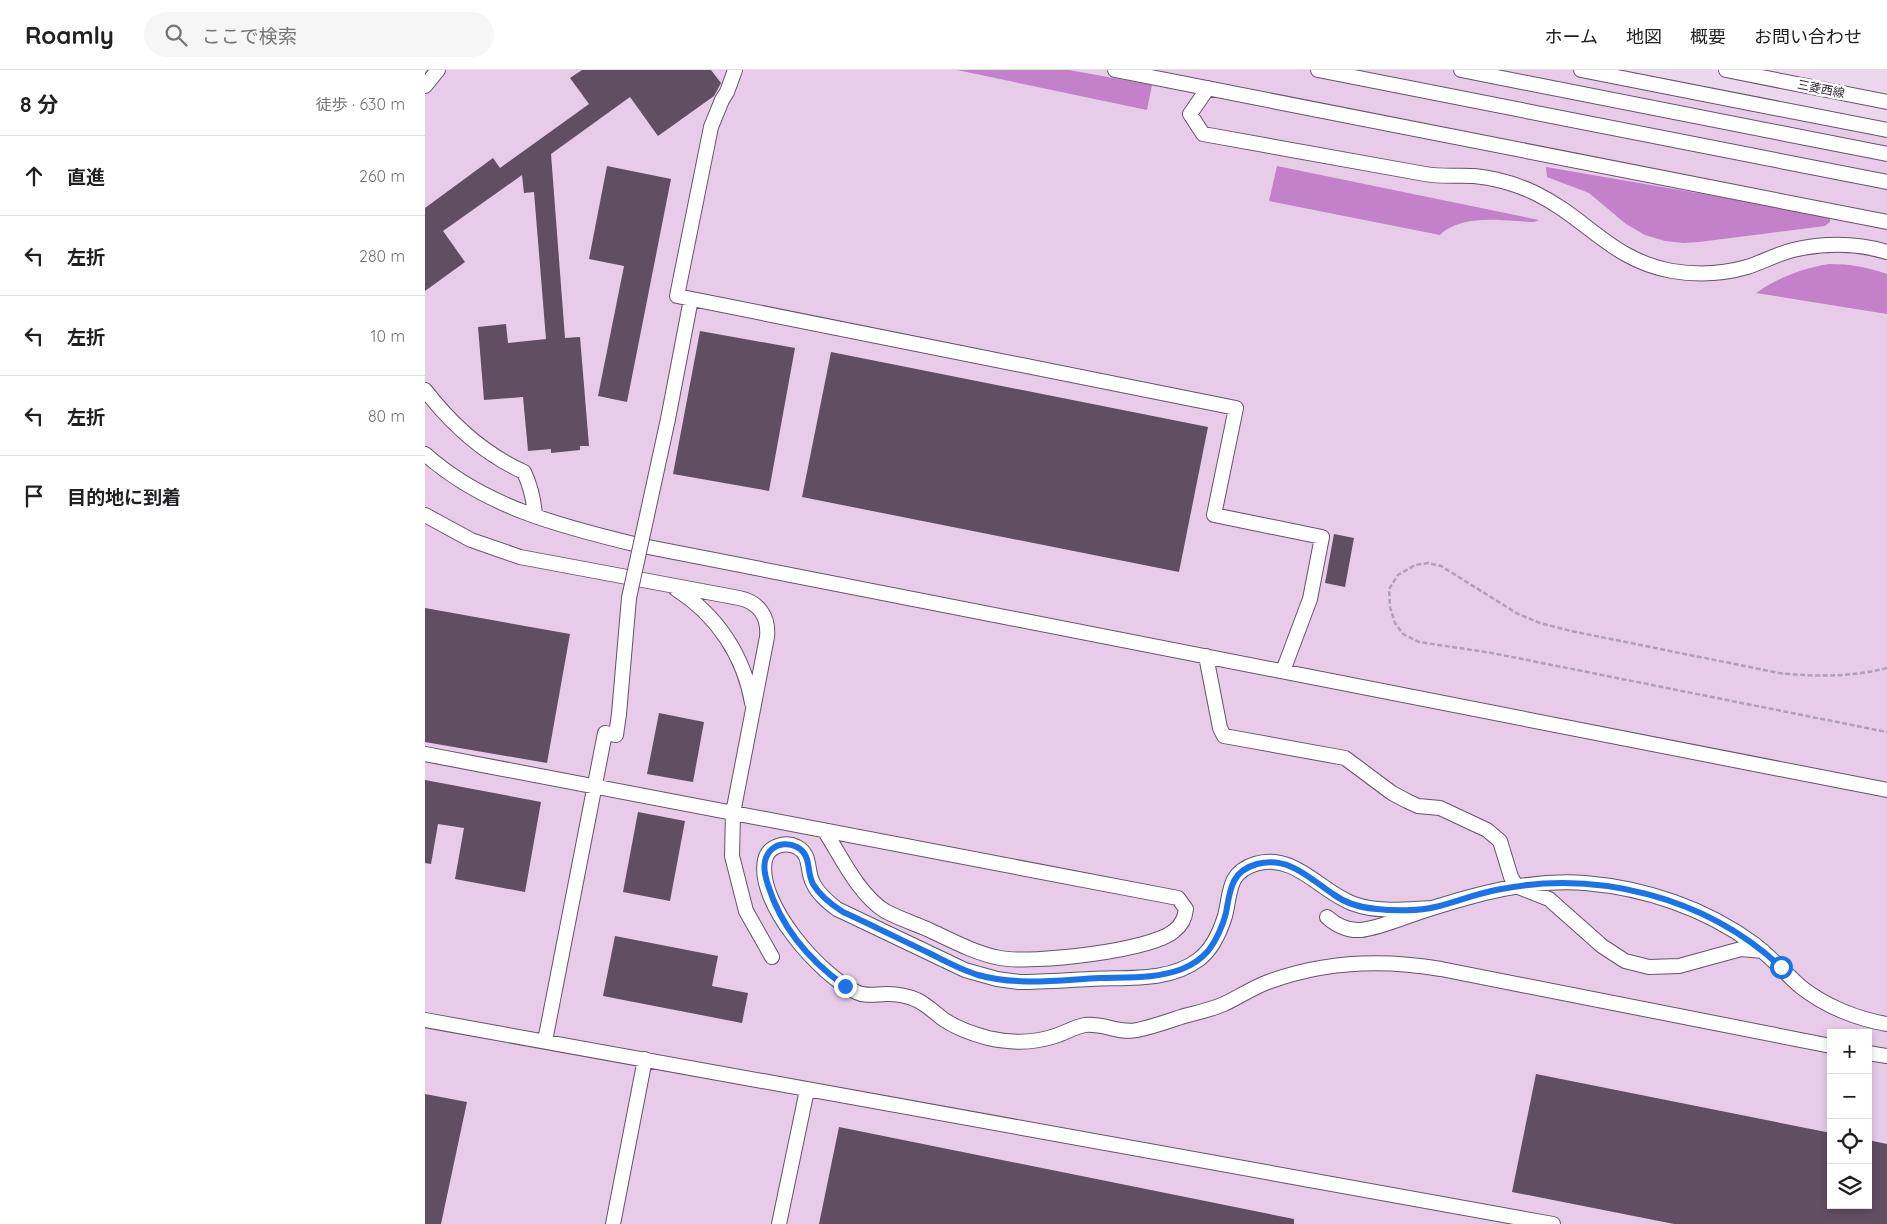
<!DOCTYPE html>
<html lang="ja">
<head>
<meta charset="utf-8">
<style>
  body { margin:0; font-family:Quicksand,"Noto Sans JP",sans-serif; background:#f6f6f6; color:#202124 }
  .controls { position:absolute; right:15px; bottom:15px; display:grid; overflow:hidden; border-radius:0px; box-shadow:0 2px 8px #0003 }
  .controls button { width:45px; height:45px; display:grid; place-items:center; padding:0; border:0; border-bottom:1px solid #e0e0e0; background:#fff; color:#202124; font:25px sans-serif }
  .stop { position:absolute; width:15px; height:15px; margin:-11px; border:4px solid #1a73e8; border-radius:50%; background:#fff }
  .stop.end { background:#1a73e8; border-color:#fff; box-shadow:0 1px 5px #0008 }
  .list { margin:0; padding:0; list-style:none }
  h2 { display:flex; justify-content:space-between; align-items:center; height:65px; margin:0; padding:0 20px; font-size:21px }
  h2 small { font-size:16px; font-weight:400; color:#757577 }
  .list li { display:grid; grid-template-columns:32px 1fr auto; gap:15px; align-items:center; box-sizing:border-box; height:80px; padding:0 20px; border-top:1px solid #e0e0e0 }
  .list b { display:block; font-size:19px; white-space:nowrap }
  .list em { font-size:16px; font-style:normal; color:#757577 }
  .icon { flex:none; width:28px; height:28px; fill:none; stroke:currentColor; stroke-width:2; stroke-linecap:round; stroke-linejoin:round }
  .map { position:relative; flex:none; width:1462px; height:1154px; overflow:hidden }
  header { display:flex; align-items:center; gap:30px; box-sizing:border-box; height:70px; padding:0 25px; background:#fff; border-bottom:1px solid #e0e0e0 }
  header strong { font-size:24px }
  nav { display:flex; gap:28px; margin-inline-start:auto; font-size:18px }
  .search { width:350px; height:45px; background:#f6f6f6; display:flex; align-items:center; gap:12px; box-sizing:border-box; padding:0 18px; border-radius:28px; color:#757577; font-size:19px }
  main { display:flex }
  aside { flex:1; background:#fff }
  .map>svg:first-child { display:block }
</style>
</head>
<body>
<header>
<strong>Roamly</strong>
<div class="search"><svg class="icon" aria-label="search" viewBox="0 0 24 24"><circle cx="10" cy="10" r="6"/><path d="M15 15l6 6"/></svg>ここで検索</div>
<nav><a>ホーム</a><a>地図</a><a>概要</a><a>お問い合わせ</a></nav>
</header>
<main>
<aside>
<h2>8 分<small>徒歩 · 630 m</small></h2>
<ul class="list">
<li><svg class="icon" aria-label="ahead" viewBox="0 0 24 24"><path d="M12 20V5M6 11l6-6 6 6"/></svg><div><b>直進</b></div><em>260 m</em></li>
<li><svg class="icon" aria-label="left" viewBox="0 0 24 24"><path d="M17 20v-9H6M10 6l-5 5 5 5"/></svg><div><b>左折</b></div><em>280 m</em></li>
<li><svg class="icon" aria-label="left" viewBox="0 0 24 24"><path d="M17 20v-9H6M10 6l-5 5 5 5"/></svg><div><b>左折</b></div><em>10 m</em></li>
<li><svg class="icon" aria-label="left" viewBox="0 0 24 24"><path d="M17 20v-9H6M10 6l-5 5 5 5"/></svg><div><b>左折</b></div><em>80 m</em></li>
<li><svg class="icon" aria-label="arrive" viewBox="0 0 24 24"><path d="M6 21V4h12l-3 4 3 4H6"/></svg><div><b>目的地に到着</b></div></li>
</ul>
</aside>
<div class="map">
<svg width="1462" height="1154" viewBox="0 0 1462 1154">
  <rect width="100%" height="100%" fill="#edd7ef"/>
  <path fill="#e7cbe9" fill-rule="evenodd" d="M0,0H1199L1462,54V1154H0ZM1406,963H1443V1135H1406Z"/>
  <path fill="#c281c8" d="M532,0H644L727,15L722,40Z
    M852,96L1114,150C1106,154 1100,151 1091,151C1067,149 1033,147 1015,165L844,131Z
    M1121,97L1405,146V152L1400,156L1274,172L1259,173L1240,171L1220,165L1201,154L1164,123L1122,107Z
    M1404,194C1425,194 1442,197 1462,204V244L1331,223C1354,207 1376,199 1404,194Z"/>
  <path fill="#614e62" d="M157,0H286L296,13L289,26L233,66L205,27L126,84L140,268L155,267L164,376H155V380L126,383V379L103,381L98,327L59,330L53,257L81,254L83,273L121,269L109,122L99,123L97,105L18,161L40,192L0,221V138L68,88L75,98L164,34L145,8Z
    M182,96L246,109L202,332L173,326L199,196L164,189Z
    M275,261L370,278L344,421L248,404Z
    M406,282L783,357L754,502L377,427Z
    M909,464L929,468L920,517L900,513Z
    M0,538L145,564L122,693L0,672Z
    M234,643L279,652L268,712L222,704Z
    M0,710L116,732L100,822L30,809L39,758L13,754L6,794L0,793Z
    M213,742L260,751L245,831L198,822Z
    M190,866L293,886L287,916L323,923L317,953L178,926Z
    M1111,1004L1406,1063V1135H1443V1070L1462,1074V1154H1249L1087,1122Z
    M0,1024L42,1032L16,1154H0Z
    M414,1057L869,1149V1154H394Z"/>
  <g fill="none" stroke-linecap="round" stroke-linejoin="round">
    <g stroke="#665368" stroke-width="16">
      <path id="minor" d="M310,0L302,22L297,30L286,57L252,226L811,338L789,445L897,467L885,529L858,601
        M690,0L1462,152
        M893,0L1462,112
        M1036,0L1462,84
        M1156,0L1462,60
        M1301,0L1462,32
        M0,16L13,0
        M783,18L765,44L778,64L1000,104C1016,107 1032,105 1049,106C1070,108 1091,114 1110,123C1162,148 1186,190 1247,201C1272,205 1298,204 1322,197C1338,192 1352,184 1368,180C1399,173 1432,173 1462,182
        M0,320C27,355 59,384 99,402C106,417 109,430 110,446
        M243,349L266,229
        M0,384C59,437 138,457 213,475L1462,720
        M0,445L46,470L95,487L314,528C334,532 344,547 342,567L308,743L307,786L321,841L347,887
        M251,519C292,545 319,586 327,633
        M781,586L795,658L799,666L920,688L967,723L982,731L993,736L1015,738L1062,760L1075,771L1086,807L1091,816L1124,829L1177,876L1200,891L1224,897L1254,896L1316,879L1338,881
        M0,684C251,731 502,779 753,828L761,839C760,848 757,855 749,861C725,881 607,894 575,888C549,883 526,870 502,859C488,853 473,848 460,841C433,824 416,786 399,760
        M1008,838C982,839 954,843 929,834C895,822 870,782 830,794C802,803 806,823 800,846C795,862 787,880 773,890C744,912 700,907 666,909C642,910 618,912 594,912L572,909L540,900L412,839C403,832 393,824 388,813C381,800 387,785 372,777C360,771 343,776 340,790C331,833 395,905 431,922C441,927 451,924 462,924C472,924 483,926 492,930C502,935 509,942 518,949C531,958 548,964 563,968C585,973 609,973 630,966C640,963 649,957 660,955C679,953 694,964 712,960C727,957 741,952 756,947C770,943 785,940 799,934C814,927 827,918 843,912C899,891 958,889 1016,899L1406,976
        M902,847C912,856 923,861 936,860C955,858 979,847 998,841C1051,824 1103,809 1160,813C1220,818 1280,838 1329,874C1346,887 1360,903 1376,917C1400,936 1432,949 1462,954
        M0,950L1128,1154
        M120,971L180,663L191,665L194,644
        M1443,983L1462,986
        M188,1154L220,989
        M354,1154L382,1020"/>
    </g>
    <path stroke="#b19fb3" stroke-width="2.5" stroke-dasharray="5 2.5" stroke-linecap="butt" d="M1462,598C1426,607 1391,607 1354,603L1146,561L1115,553L1093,544L1016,496L1003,493L990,495L973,505L964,519L965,537L970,553L978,564L994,572L1067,583L1462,662"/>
    <use href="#minor" stroke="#fff" stroke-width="14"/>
    <g stroke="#665368" stroke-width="16" stroke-linecap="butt">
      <path id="minor-bridge" d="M194,644L204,528L243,349"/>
    </g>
    <use href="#minor-bridge" stroke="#fff" stroke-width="14"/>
  </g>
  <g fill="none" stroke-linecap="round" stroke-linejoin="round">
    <path stroke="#1a73e8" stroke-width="6" d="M420,916C385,891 356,857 343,815C339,803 336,789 347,779C354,773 364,773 372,777C387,785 381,801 388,814C395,826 407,835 418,842C447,855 476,870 504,883C520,891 536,900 553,905C592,916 634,910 674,908C702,907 731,909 757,899C767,895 776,889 783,881C791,871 798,855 801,843C805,820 806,801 832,794C864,786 884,808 908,824C920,833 937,838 952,839C968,841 995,841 1010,837C1031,832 1050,824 1071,820C1172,799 1281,827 1356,897"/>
  </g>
  <g text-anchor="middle" stroke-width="5" stroke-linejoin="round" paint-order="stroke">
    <g font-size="12" fill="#382f38" stroke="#fff">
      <text transform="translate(1396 19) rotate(11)" y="4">三菱西線</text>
    </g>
  </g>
</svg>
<div class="controls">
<button>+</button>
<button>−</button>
<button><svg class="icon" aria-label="locate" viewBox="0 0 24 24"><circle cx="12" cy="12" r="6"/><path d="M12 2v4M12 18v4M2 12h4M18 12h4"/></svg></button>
<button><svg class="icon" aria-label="layers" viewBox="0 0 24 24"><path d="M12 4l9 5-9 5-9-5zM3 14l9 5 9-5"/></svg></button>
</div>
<div class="stop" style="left:1356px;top:897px"></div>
<div class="stop end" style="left:420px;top:916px"></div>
</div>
</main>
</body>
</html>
